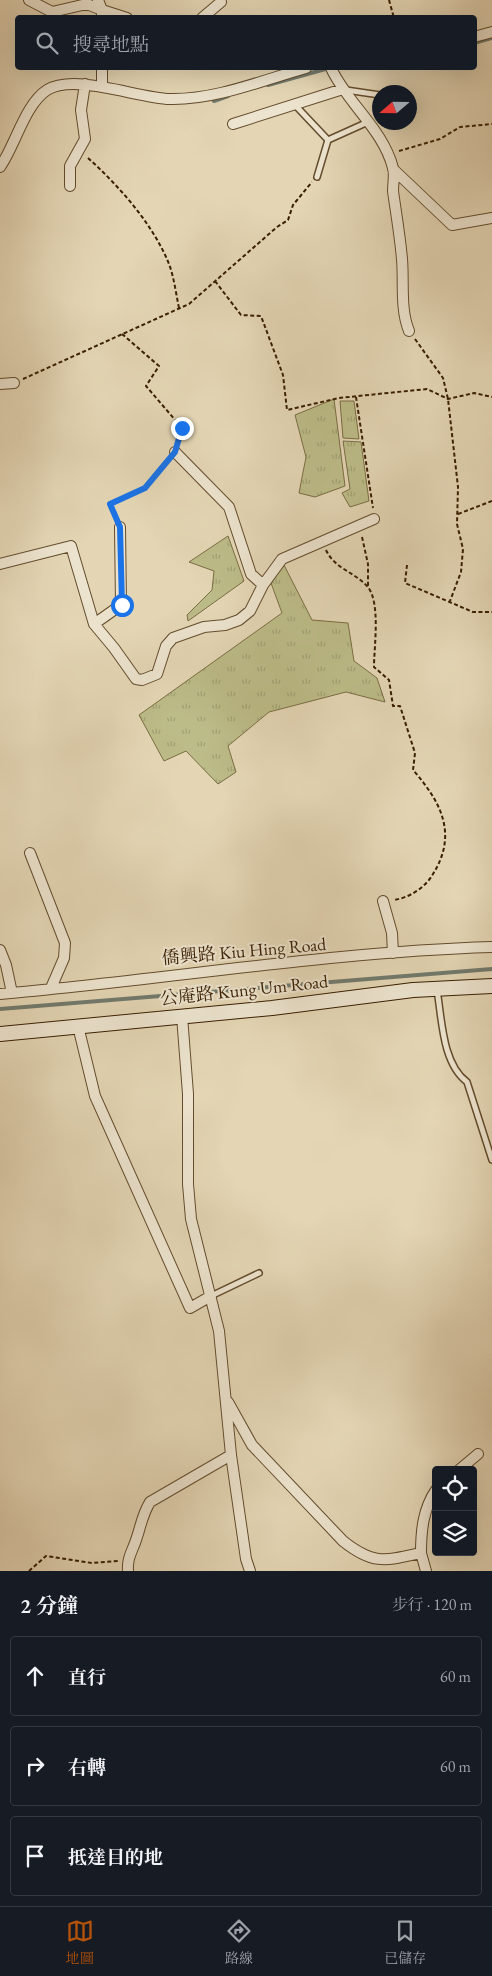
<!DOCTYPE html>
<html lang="zh-TW">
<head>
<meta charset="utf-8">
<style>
  body { margin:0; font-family:"EB Garamond","Noto Serif TC",serif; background:#242831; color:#f1f3f6 }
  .controls { position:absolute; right:15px; bottom:15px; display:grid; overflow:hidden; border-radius:5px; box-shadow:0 5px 20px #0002 }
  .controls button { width:45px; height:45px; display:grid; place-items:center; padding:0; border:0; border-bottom:1px solid #363941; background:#171b24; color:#f1f3f6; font:25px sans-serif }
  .compass { position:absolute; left:372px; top:85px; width:45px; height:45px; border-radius:50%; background:#171b24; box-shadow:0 5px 20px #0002; rotate:250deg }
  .stop { position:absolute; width:15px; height:15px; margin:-11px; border:4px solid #1a73e8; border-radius:50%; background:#fff }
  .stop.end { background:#1a73e8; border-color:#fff; box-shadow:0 1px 5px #0008 }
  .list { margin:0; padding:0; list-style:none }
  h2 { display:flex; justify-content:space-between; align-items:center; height:65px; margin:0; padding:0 20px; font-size:21px }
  h2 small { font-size:16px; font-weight:400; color:#9ea1a6 }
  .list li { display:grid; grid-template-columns:32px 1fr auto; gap:15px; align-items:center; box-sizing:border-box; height:80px; margin:0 10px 10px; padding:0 10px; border:1px solid #363941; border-radius:5px }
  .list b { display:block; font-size:19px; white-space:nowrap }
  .list em { font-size:16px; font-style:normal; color:#9ea1a6 }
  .icon { flex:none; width:28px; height:28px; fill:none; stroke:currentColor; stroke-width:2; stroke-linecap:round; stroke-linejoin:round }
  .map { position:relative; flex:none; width:492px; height:1571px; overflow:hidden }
  .search { position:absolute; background:#171b24; box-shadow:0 5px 20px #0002; left:15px; right:15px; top:15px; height:55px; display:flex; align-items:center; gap:12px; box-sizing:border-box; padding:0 18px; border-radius:5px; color:#9ea1a6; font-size:19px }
  .sheet { height:335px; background:#171b24 }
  nav { display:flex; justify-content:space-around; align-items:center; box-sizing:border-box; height:70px; border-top:1px solid #363941; background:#171b24; font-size:14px; color:#9ea1a6 }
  nav a { display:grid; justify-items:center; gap:2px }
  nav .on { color:#b45309 }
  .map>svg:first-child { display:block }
</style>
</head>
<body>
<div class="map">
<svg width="492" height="1571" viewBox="0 0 492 1571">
  <defs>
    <pattern id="grass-tufts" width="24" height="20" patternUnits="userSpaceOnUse" patternTransform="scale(1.25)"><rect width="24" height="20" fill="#bcbc88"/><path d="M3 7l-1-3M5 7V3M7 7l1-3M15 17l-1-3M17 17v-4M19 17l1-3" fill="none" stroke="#a2a174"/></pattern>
  </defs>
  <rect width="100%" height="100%" fill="#e4d6b5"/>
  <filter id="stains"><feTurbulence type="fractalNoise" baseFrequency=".004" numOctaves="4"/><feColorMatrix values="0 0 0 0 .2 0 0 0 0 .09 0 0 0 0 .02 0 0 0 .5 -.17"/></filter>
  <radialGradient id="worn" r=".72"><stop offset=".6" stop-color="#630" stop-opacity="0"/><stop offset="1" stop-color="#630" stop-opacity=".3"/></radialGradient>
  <path fill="url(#grass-tufts)" stroke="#7a6d44" d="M334,399L345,486L315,497L299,493L306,457L295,415Z
    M340,401H354L359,439L343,438Z
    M343,441L361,442L369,501L350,507L342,493L350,489Z
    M228,536L244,581L188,621L187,615L212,590L214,571L189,562Z
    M284,565L312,620L348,623L354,661L377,678L385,702L346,692L269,712L228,746L236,772L218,784L186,751L164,761L139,715L282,613L271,583Z"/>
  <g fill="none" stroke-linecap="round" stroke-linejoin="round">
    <path stroke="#717a6d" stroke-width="4" d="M474,43L492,38
      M268,85L329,68
      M214,101L228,96
      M0,1009L492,969"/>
    <g stroke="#634c2d" stroke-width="8">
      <path id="lane" d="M346,90L380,95
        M295,105L328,140L368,122
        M317,177L328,140
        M437,990C442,1019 442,1063 467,1082L492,1160
        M211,1296L259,1273"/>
    </g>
    <g stroke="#634c2d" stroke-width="12">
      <path id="street" d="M29,0L52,12L87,4L102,10V18
        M98,0L102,10L127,18
        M202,18L221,2
        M474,37L492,32
        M102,68V87
        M331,68C347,103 383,129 393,168C395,175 393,183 393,191C396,213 400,236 402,259C404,282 400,309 409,331
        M233,124L343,89
        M0,167C15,146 25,104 47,90C75,73 137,98 170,99C216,100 263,80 306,68
        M393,169L452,225L492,218
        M70,186V166L85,139L81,110L85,84
        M0,384L14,383
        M175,452L229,507L251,574L263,585
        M0,564L71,546L94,624L114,648L136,679L142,680L157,674L166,646L173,638L204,627L225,625L239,620L250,611L263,585L282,559L374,519
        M94,624L121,605L120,527
        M30,853L65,943L64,958L51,988
        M383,901L392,933L393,953
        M0,950L6,965L12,993
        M0,994C164,980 327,952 492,947
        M182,1016L188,1094V1184L191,1219L219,1331L231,1455L246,1559L250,1571
        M78,1026L95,1096L190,1308L211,1296
        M228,1402L252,1445L343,1541C373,1565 385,1561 421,1553L426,1571
        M459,1470L478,1454
        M421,1553C421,1531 423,1509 436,1490
        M128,1571C127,1558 132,1552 136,1540C141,1526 142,1515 150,1502L231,1455"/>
    </g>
    <g stroke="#381e00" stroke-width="16">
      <path id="secondary" d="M0,1034L272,1008L413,990L492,986"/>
    </g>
    <path stroke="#381e00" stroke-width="2" stroke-dasharray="4 2.5" stroke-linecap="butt" d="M389,0L394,18
      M399,151L440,139L460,127L492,124
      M88,158C119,186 153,224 169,264C174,277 176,294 179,308
      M215,281L241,315L261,316L283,375L287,410L339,398L427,389L448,399L474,393L492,397
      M122,334L159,366L146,386L182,428L178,441
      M415,339L443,378L448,399L458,487L457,524L463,549L461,572L450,601
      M23,379L189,304L277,227L288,220L293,205L312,182
      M356,397L373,508
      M458,514L492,501
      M116,517L110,504L145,487L168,461
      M362,537L368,564V586
      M326,550C334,568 354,572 367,586C381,601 374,647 374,667L389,680L393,706H400L415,753L413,770C441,802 458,834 433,874C425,888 409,898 393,900
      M407,565L405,583L473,612H492
      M29,1571L46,1556L92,1563L118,1561"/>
    <use href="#lane" stroke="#ede4cf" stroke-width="5"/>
    <use href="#street" stroke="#ede4cf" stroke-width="10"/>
    <use href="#secondary" stroke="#ede4cf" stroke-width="14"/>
  </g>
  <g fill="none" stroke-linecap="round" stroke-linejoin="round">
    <path stroke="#1a73e8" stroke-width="6" d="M122,605L120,527L110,504L145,488L175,452L182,428"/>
  </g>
  <g text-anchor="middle" stroke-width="4" stroke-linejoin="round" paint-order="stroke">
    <g font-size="18" fill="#381e00" stroke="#ede4cf">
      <text transform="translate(244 951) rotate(-5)" y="6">僑興路 Kiu Hing Road</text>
      <text transform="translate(244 990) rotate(-6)" y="6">公庵路 Kung Um Road</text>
    </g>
  </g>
  <rect width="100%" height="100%" filter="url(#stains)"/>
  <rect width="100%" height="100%" fill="url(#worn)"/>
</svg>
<div class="controls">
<button><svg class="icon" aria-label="locate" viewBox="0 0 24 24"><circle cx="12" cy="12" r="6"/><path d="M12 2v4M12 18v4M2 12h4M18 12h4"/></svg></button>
<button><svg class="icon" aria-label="layers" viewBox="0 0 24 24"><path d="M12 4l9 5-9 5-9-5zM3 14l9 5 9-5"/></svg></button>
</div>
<svg class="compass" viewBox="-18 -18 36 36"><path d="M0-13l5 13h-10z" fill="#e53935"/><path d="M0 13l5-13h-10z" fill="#9ea1a6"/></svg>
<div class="stop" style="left:122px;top:605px"></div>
<div class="stop end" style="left:182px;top:428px"></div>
<div class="search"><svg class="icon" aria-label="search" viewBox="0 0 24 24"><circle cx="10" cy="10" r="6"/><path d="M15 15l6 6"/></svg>搜尋地點</div>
</div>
<section class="sheet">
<h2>2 分鐘<small>步行 · 120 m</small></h2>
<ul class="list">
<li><svg class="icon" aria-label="ahead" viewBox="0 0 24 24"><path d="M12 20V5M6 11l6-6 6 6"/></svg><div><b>直行</b></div><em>60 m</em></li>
<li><svg class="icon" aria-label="right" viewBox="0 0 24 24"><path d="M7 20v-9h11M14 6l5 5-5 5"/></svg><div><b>右轉</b></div><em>60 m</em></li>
<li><svg class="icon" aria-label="arrive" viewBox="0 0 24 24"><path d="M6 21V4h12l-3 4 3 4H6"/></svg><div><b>抵達目的地</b></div></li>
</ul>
</section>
<nav>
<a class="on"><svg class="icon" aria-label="map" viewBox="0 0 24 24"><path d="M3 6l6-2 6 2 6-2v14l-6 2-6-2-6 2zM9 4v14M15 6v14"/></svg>地圖</a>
<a><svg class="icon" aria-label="directions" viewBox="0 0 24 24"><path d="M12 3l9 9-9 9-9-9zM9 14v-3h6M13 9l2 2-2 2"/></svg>路線</a>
<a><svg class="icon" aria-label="saved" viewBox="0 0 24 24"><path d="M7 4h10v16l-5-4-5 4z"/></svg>已儲存</a>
</nav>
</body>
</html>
